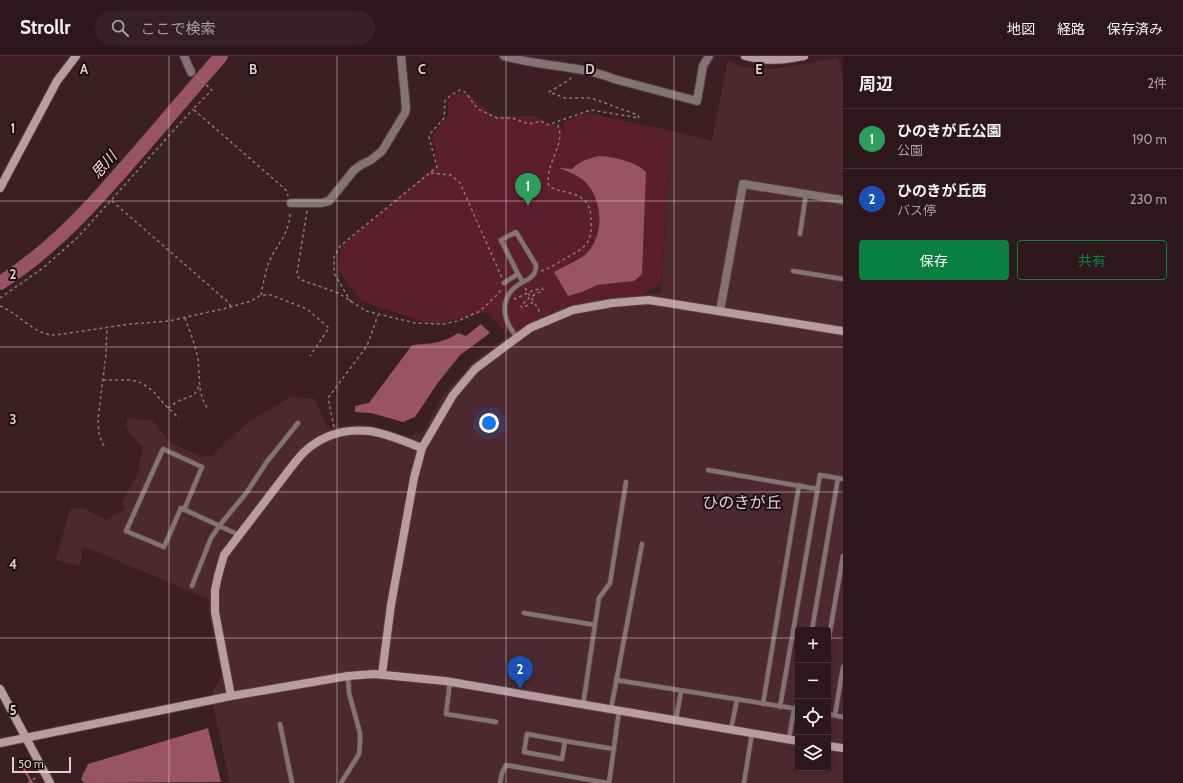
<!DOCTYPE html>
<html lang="ja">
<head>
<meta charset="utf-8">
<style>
  body { margin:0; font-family:Cabin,"Noto Sans JP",sans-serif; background:#352025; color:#f1f3f6 }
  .controls { position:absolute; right:12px; bottom:12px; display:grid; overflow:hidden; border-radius:4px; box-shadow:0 2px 6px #0003 }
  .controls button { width:36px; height:36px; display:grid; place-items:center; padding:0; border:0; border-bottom:1px solid #48363b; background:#2d171c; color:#f1f3f6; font:20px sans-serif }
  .scale { position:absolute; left:12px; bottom:10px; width:59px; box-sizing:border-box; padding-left:4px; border:2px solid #e2ced2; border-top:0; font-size:11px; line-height:14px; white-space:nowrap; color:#e2ced2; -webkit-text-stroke:3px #1a0d10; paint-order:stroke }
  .you { position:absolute; left:489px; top:367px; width:14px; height:14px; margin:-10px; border:3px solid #fff; border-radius:50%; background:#1a73e8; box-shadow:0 0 0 6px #1a73e833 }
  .badge { display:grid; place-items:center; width:26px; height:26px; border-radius:50%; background:#0b8043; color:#fff; font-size:13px; font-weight:700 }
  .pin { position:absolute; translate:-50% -33px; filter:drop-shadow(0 1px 2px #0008) }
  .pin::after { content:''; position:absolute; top:21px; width:14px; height:12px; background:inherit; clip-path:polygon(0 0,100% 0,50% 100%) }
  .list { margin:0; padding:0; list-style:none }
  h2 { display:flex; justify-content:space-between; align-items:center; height:52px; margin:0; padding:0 16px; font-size:17px }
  h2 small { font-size:13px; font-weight:400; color:#a79fa3 }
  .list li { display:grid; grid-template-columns:26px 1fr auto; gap:12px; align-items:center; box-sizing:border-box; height:60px; padding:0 16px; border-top:1px solid #48363b }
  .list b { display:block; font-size:15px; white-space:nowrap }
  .list p { margin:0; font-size:13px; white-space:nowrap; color:#a79fa3 }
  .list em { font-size:13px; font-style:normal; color:#a79fa3 }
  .actions { display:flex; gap:8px; padding:12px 16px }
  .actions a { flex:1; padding:9px 0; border:1px solid #0b8043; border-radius:4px; text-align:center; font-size:14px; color:#0b8043 }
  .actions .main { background:#0b8043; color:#fff }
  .icon { flex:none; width:22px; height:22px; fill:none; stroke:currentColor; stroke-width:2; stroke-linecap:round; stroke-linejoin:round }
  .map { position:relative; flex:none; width:843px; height:727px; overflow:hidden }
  header { display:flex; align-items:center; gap:24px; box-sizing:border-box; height:56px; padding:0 20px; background:#2d171c; border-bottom:1px solid #48363b }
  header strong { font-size:19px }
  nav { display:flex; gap:22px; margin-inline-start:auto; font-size:14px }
  .search { width:280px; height:36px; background:#352025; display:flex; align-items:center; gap:10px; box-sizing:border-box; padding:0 14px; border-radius:22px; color:#a79fa3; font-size:15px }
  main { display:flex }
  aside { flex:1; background:#2d171c }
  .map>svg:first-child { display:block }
</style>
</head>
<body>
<header>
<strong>Strollr</strong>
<div class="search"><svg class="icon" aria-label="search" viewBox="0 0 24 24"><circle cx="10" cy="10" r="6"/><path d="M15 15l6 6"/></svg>ここで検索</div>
<nav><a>地図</a><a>経路</a><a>保存済み</a></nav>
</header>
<main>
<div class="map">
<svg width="843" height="727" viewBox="0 0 843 727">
  <rect width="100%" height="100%" fill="#3c1f25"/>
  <path fill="#4c2931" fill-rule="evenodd" d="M838,2L843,23V727H230L214,654L213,635L222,620L210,564L208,543L83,490L80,510L56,504L70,453L83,452L106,464L125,453L122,446L139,416V407L143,392L126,372L127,362L153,365L171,387L202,401L212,400L247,367L290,341L315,343L327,372L354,369H370L407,381L424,375L443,339L476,303L509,279L532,265L558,253L597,242L661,237L672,75L712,85L728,4L742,11L774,13ZM798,574H828V712H798Z"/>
  <path fill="#5b1e2f" d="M457,37L469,38L493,60H534L565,74L563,66L588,57L672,75L661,227L641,239L597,242L558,253L532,265L509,279L487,256L432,269L361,245L338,213L341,191L437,108L432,80L448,60V45Z"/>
  <path fill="#985464" d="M600,100C614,101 637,106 646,116L642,218L634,225L597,229L582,236L568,240L554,216C562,211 580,204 586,198C604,181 603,147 588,129C581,120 569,116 559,112L572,113C580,105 589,102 600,100Z
    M481,268L490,277L460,299L437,328L415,361L403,366L371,357L355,356V350L369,347L412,289C428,288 445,287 458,277L466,280Z
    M208,672L221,726L84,727L81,723L88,708Z"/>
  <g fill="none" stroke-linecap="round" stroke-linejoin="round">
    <path stroke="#985464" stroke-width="2.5" d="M20,706L32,727"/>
    <path stroke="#985464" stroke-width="14" d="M0,227C43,200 79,164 112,126C149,85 184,42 221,0"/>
    <g stroke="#573b41" stroke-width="6">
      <path id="lane" d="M800,178L806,138
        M793,215L843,223
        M518,218L501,184L516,176L536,209C536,219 531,222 523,226
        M504,227L518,218L523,226C507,234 501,249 507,265C509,271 514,277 517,282
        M708,414L817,433
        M184,454L202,411L163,393L126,475L164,491L181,452L239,479
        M192,530L211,482L220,469L247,436L266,407L298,367
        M524,557L595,569
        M812,574L838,422
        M828,587L843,500
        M616,624L798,653
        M450,626L446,658L496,666
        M763,648L799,429
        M583,649L599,542L610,527L626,426
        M780,651L820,419L843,423
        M611,653L642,488
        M828,658L843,661
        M835,659L843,611
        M676,664L681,635
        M280,668L292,727
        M731,673L737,644
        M789,683L794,653L798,649
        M565,685L527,678L524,696L562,703L565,685L614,693
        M341,727L359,698L360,688V677L349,637L348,620
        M500,727L502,717L506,709L607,727
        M609,727L619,655
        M744,727L752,677"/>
    </g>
    <g stroke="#573b41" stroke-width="10">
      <path id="street" d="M184,0L191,16
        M504,0C540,11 580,9 614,23L697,45L703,10L709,0
        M291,147H321L329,145L354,114L361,109L371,104L382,95L405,57L406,51L401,0
        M720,255L743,128L843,144"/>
    </g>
    <g stroke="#573b41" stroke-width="10">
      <path id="secondary" d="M745,0C767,6 783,4 804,0
        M0,132L57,25L76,0
        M382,618L391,549L414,422L422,392L453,339L475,313L503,292L530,272L573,254L612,247L649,244L843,275
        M0,633L50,727
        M231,640L215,556V534L218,520L224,499L296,405C314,382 340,372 369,375C386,377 406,386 422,392
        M0,687L231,640L348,620L374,618L445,625L798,685
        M828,690L843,692"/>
    </g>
    <path stroke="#8f777c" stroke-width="1.5" stroke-dasharray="3 3" stroke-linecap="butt" d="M197,21L212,34L193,53L286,134L288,140
      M431,117L451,119L460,127L502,222
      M112,145L229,247L231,251
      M307,155L297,217L299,223L338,237L366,255L415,267L443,268L458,265L480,255L499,237L501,232
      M541,215C550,212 558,207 566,202C585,192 593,187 591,163C591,155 589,148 583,143C573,135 559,137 549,130C545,112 559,96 560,79C560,75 558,70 557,66
      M525,232L534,246
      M261,239C263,229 265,216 269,206C277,187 290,179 290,155
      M0,242L43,212L77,182L193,53
      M514,242L515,243L532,235L542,232L543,234L529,242L521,250L522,252L534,246L541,258
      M351,246L334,217V201L340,190L437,111L429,81L431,77L444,62L445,45L451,39L460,34L465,36L478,53L497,62H512L529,68L541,65L547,69L591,54L639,62L638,59L591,42H565L549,36L569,24L572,21
      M0,250C19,257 34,280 56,279L130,268L169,265L231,251L251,245L261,239H271L307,253L329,272L310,300
      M185,262C189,273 194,286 197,298C201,318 196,336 208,353
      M103,324H131L142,327L154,336L165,349L179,362
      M168,352C171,350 174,348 176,346C188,340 196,343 199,328
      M334,371L328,342L367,290L378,259
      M104,390L99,379L98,363L106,298L107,271
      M28,727L38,720"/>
    <use href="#lane" stroke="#837376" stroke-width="4.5"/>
    <use href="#street" stroke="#837376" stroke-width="8"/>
    <use href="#secondary" stroke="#b79da2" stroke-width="8"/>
  </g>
  <path fill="none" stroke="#e2ced2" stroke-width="1" stroke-opacity="0.55" d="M169,0V727M337,0V727M506,0V727M674,0V727M0,145H843M0,291H843M0,436H843M0,582H798M828,582H843"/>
  <g text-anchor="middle" stroke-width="4" stroke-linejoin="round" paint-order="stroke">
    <g font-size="15" font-style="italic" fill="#ffd4dc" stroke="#1a0d10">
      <text transform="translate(104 109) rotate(-49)" y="5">思川</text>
    </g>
    <g font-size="16" fill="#e2ced2" stroke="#1a0d10">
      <text x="742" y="452">ひのきが丘</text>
    </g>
  </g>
  <g font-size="13" text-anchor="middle" font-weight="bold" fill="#e2ced2" stroke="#1a0d10" stroke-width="4" stroke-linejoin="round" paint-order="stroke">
    <text x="84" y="18">A</text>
    <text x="253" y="18">B</text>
    <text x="422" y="18">C</text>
    <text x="590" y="18">D</text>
    <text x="759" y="18">E</text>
    <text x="13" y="77">1</text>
    <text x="13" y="223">2</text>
    <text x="13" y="368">3</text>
    <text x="13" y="513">4</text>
    <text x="13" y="659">5</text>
  </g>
</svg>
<div class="controls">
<button>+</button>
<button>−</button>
<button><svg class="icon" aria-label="locate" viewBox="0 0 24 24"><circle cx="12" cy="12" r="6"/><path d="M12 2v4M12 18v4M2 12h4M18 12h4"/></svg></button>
<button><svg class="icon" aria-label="layers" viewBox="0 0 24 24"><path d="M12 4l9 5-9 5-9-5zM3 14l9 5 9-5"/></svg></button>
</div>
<div class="scale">50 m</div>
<div class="you"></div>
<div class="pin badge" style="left:528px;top:150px;background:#2e9e5b">1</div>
<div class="pin badge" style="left:520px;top:633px;background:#1a4fb4">2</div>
</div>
<aside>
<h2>周辺<small>2件</small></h2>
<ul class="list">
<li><span class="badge" style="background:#2e9e5b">1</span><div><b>ひのきが丘公園</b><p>公園</p></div><em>190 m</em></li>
<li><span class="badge" style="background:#1a4fb4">2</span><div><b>ひのきが丘西</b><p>バス停</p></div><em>230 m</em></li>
</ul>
<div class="actions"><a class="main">保存</a><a>共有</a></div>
</aside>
</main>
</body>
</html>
